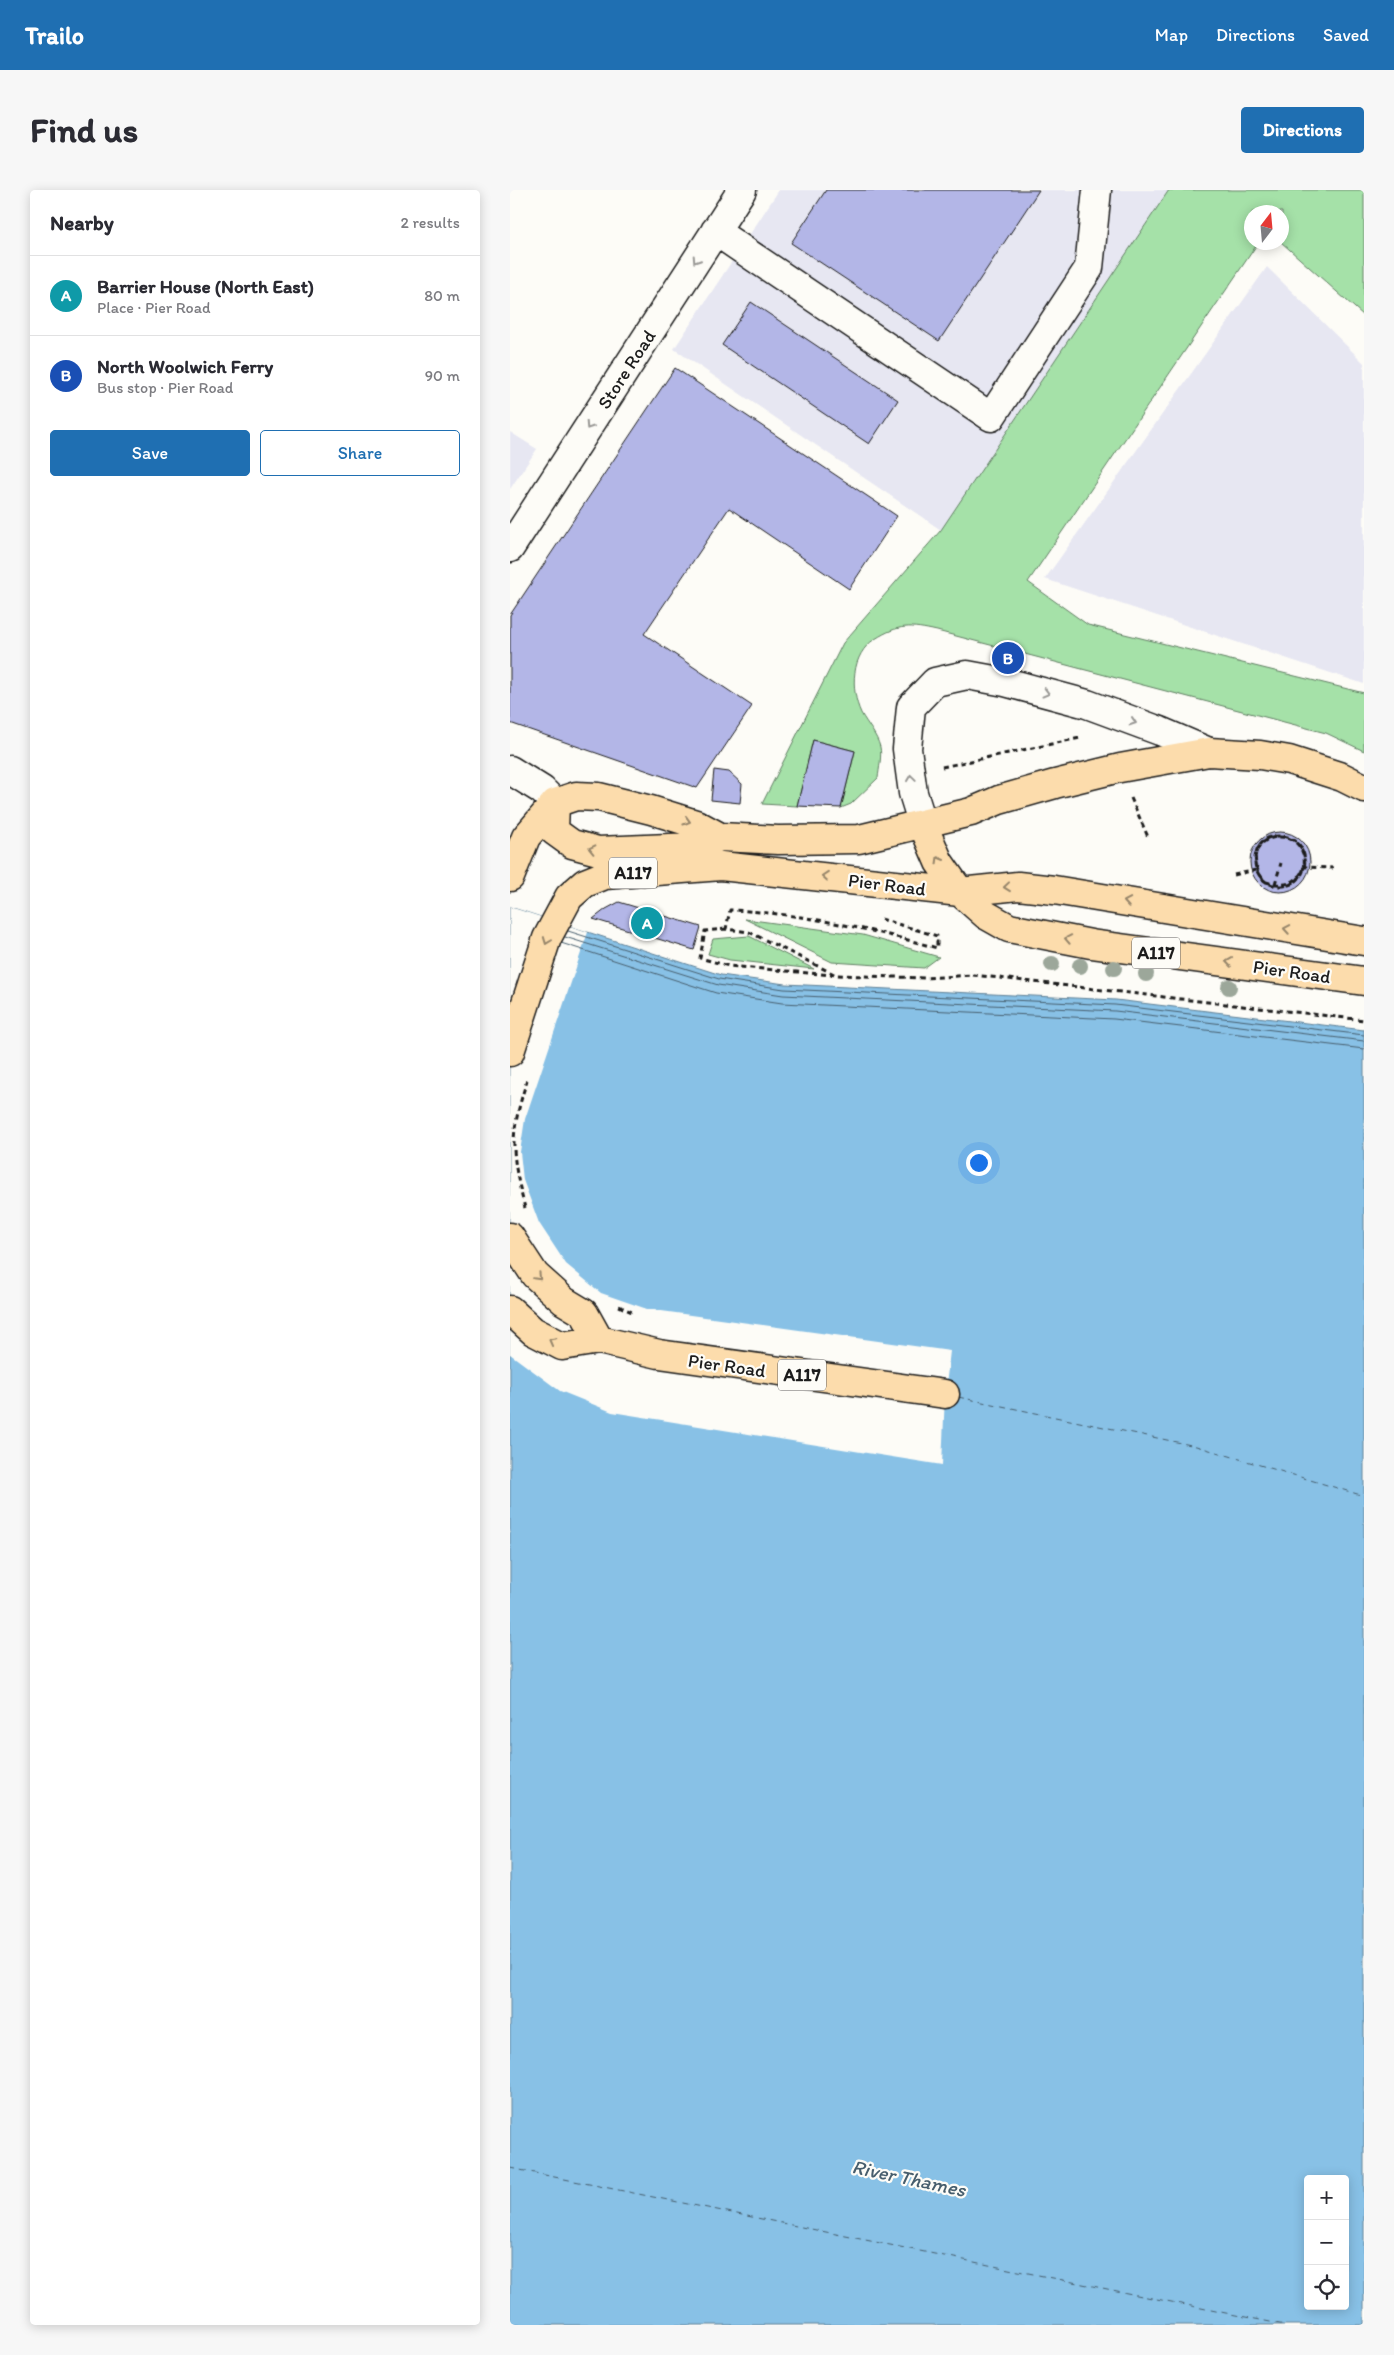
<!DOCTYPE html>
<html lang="en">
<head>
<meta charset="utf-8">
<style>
  body { margin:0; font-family:Itim,sans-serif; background:#f7f7f7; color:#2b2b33 }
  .controls { position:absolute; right:15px; bottom:15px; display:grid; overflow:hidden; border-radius:5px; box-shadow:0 2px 12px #0003 }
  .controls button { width:45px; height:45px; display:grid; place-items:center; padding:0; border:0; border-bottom:1px solid #e1e1e2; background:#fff; color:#2b2b33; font:25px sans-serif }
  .compass { position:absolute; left:734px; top:15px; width:45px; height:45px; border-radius:50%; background:#fff; box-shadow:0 2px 12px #0003; rotate:16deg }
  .you { position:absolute; left:468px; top:972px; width:18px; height:18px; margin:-12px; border:4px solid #fff; border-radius:50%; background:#1a73e8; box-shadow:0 0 0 8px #1a73e833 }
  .badge { display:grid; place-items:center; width:32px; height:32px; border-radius:50%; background:#1f6fb2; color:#fff; font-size:16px; font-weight:700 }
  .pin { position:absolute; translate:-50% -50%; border:2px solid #fff; box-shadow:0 1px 5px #0006 }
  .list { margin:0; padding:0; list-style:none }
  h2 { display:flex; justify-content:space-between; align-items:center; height:65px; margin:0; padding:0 20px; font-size:21px }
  h2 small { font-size:16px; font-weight:400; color:#7c7c81 }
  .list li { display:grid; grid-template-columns:32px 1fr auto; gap:15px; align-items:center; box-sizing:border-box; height:80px; padding:0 20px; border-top:1px solid #e1e1e2 }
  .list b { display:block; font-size:19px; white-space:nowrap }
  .list p { margin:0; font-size:16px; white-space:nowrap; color:#7c7c81 }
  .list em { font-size:16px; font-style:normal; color:#7c7c81 }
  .actions { display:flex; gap:10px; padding:15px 20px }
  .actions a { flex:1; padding:11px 0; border:1px solid #1f6fb2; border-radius:5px; text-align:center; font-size:18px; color:#1f6fb2 }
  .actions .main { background:#1f6fb2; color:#fff }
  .icon { flex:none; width:28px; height:28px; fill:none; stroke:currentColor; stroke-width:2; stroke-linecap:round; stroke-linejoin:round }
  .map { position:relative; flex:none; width:854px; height:2135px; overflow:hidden; border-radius:5px }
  header { display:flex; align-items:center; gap:30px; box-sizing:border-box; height:70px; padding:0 25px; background:#1f6fb2; color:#fff }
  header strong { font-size:24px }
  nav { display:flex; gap:28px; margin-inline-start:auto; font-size:18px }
  .intro { display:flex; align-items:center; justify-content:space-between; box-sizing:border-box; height:120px; padding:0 30px }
  h1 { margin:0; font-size:35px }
  .button { padding:12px 22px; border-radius:5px; background:#1f6fb2; color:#fff; font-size:18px; font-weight:700 }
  main { display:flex; gap:30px; padding:0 30px }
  aside { flex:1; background:#fff; border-radius:5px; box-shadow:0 2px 12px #0003 }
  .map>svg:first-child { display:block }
</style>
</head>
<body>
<header>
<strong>Trailo</strong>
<nav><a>Map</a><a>Directions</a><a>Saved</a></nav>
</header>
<div class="intro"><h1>Find us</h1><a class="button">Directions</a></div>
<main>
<aside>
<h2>Nearby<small>2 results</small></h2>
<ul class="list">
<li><span class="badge" style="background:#0f9aa8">A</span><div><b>Barrier House (North East)</b><p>Place · Pier Road</p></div><em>80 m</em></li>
<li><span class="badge" style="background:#1a4fb4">B</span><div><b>North Woolwich Ferry</b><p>Bus stop · Pier Road</p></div><em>90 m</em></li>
</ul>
<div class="actions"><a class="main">Save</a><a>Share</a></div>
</aside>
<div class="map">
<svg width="854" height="2135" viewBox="0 0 854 2135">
  <rect width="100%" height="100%" fill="#fdfcf7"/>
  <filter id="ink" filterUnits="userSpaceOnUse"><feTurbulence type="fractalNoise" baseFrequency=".02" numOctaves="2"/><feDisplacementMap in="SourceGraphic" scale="10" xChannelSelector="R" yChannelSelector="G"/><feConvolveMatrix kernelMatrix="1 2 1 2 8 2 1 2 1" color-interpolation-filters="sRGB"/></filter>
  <g filter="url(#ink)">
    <path fill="#e7e7f2" d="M269,0H659L431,340L164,159Z
      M757,77L854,173V494L535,389Z
      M0,242L27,259L0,299Z"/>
    <path fill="#a5e1a8" stroke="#607e62" d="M659,0H854V126L771,52L772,22H742V52L748,53L518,392L578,435L854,503V561L816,543L427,441C400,435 389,434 365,449C341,464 340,499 351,523C357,534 367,545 370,557C372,565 369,579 368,588L341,614L331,618L345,561L303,550L287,616L252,614L333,453L431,340Z
      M235,729L353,745L429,767L414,778L322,772Z
      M239,746L304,779L220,770L198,764L203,749Z"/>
    <path fill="#88c1e6" stroke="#5d7f95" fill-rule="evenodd" d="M0,717L211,785L275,794L606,810L854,840V2135H0ZM798,1989H835V2116H798Z"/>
    <path fill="#fdfcf7" d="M0,717L78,742L15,929L10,962L13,990L29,1033L56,1074L91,1103L137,1119L440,1161L435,1204L432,1275L102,1222L50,1201L0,1164Z"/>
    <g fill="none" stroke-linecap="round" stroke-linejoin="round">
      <path stroke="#475e6d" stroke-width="1" d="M58,741L209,789L274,799L605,815L854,845
        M55,747L208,795L273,805L605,821L854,851
        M51,753L206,803L272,813L604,829L854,859"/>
      <path stroke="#475e6d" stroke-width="1" stroke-dasharray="6 5" stroke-linecap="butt" d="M448,1207L686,1256L854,1306
        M0,1978L775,2135"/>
    </g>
    <path fill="#b3b6e7" stroke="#1c1c1c" d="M316,0H529L429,151L281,53Z
      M241,112L388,210L359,254L212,155Z
      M165,178L387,326L339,399L219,318L134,444L242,516L187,598L0,533V425Z
      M303,550L345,561L331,618L287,616Z
      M204,580L219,582L232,594L230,613L201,610Z
      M740 672a30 30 0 1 1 60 0a30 30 0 1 1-60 0Z
      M109,712L191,737L184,760L83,729L96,719Z"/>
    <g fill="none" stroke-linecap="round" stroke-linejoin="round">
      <g stroke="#1c1c1c" stroke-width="31">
        <path id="minor" d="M205,41L481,227L579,78L587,0
          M0,358L232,0
          M0,580L32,600L45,613
          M413,635L403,603L397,559L401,517L425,492L457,485L495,492L577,514L650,541L699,562"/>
      </g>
      <g stroke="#1c1c1c" stroke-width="31">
        <path id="highway" d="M45,613L44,641L62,654L88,661L183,657L210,647
          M413,635L429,672L450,702L476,725L499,738L581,754L854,791
          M0,687L16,647L45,613L66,606L89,607L141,620L186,634L210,647L268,650L349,649L461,622L489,610L545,594L610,578L699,562L750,565L779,570L832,587L854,598
          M0,862L37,748L59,707L75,693L95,685L211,676L450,702L508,696L544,700L854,751
          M0,1047L25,1085L54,1111L74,1123L89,1150
          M0,1120L23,1141L52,1156L89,1150L149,1164L435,1204"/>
      </g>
      <path stroke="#1c1c1c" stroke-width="3" stroke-dasharray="5 4" stroke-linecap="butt" d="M432,577L570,548
        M621,608L638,647
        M724,685L746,680
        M765,694L771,673
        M771,696C804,695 801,645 768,647C736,649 738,694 769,696C803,698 803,647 771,646C743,644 738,675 756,692C773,697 787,695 794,677L823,678
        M371,729L427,746V758C360,739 290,723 220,720L216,739L239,742L326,785L415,788L463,785L854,830
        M216,739L195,741L190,768L219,776L322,785
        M15,1018C0,961 0,945 17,890
        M109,1116L122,1122"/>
      <use href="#minor" stroke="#fdfcf7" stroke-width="28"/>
      <use href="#highway" stroke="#fcdcac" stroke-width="28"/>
    </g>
    <g fill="#9ca79a">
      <circle cx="542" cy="774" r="8"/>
      <circle cx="570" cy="776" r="8"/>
      <circle cx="604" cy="778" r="8"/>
      <circle cx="636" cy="784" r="8"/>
      <circle cx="719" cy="797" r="8"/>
    </g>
    <defs><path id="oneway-chevron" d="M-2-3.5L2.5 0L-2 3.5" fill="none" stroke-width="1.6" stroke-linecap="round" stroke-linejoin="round" transform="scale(1.25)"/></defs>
    <g stroke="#989794">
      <use href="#oneway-chevron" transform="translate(186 70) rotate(123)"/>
      <use href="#oneway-chevron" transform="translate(79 236) rotate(123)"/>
      <use href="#oneway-chevron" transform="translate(536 503) rotate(15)"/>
      <use href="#oneway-chevron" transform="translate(623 532) rotate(18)"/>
      <use href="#oneway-chevron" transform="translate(401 588) rotate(-98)"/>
    </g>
    <g stroke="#97866b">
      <use href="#oneway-chevron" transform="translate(177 631) rotate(17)"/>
      <use href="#oneway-chevron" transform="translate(82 659) rotate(-167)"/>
      <use href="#oneway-chevron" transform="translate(429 670) rotate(-120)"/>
      <use href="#oneway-chevron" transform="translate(315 686) rotate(-175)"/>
      <use href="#oneway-chevron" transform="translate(497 697) rotate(174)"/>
      <use href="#oneway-chevron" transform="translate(617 712) rotate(-170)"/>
      <use href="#oneway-chevron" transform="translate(777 739) rotate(-170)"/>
      <use href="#oneway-chevron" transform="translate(558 749) rotate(-169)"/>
      <use href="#oneway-chevron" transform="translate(37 751) rotate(111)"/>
      <use href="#oneway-chevron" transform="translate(719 772) rotate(-172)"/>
      <use href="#oneway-chevron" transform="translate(28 1087) rotate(46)"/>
      <use href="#oneway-chevron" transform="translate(42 1151) rotate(-152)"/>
    </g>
  </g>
  <g text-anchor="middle" stroke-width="4.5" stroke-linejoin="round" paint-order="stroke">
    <g fill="#fdfcf7" stroke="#605f5e" stroke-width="1">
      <rect x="99" y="667.5" width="48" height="31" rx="4"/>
      <rect x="622" y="747.5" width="48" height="31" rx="4"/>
      <rect x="268" y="1169.5" width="48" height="31" rx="4"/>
    </g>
    <g font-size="18" font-weight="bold" fill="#1c1c1c">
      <text x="123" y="689">A117</text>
      <text x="646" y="769">A117</text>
      <text x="292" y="1191">A117</text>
    </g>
    <g font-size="19" fill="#1c1c1c" stroke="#fdfcf7">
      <text transform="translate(116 179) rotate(-57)" y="7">Store Road</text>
      <text transform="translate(377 694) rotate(7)" y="7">Pier Road</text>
      <text transform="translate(782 781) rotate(8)" y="7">Pier Road</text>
      <text transform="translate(217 1175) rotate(8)" y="7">Pier Road</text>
    </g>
    <g font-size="20" font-style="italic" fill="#475e6d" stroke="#fdfcf7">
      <text transform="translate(399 1988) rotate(12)" y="7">River Thames</text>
    </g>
  </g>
</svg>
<div class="controls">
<button>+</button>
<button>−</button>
<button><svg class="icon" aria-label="locate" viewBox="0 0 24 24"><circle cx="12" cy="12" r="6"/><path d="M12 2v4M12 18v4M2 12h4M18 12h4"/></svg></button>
</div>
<svg class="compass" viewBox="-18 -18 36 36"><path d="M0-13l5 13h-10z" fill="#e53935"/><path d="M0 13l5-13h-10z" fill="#7c7c81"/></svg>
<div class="you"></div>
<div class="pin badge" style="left:137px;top:733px;background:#0f9aa8">A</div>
<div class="pin badge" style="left:498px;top:468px;background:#1a4fb4">B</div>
</div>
</main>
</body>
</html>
